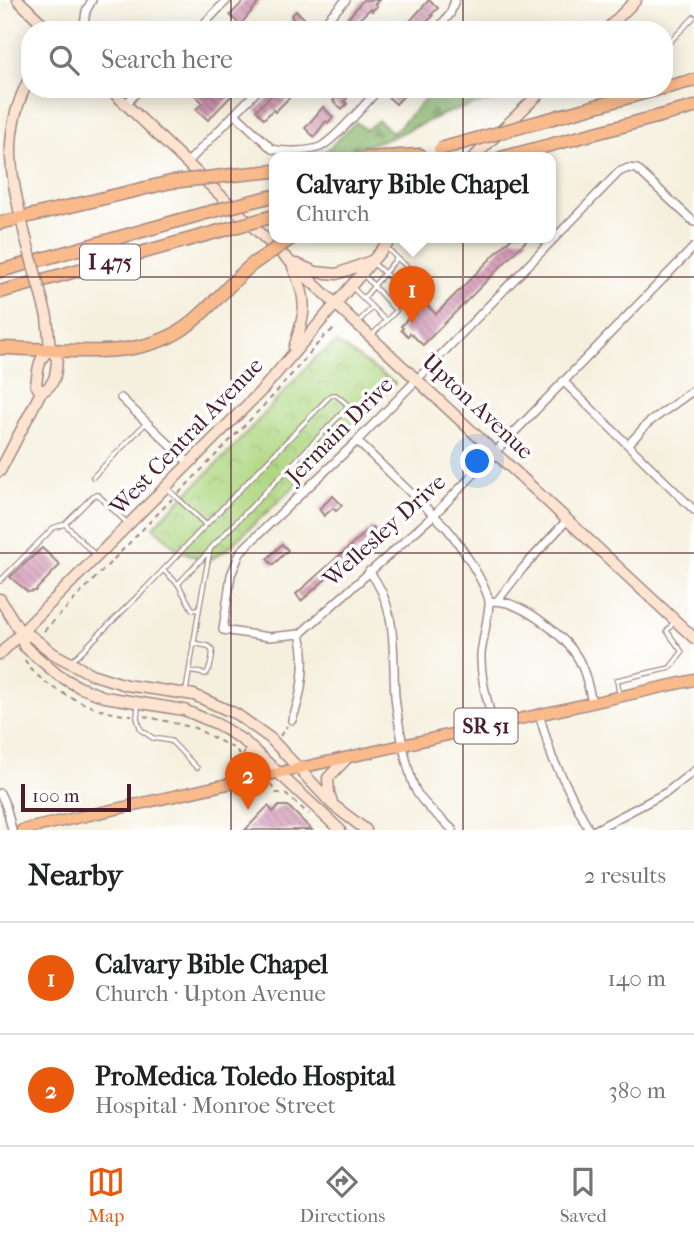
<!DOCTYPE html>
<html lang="en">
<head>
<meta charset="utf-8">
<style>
  body { margin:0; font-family:"IM FELL French Canon",serif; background:#f6f6f6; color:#202124 }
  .scale { position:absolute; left:21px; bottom:18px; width:110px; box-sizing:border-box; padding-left:7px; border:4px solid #4a1f2b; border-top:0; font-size:19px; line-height:24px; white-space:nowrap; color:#4a1f2b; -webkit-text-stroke:5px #fff; paint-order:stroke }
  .you { position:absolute; left:478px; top:462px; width:24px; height:24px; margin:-18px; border:5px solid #fff; border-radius:50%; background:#1a73e8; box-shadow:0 0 0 10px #1a73e833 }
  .badge { display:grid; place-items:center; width:46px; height:46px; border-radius:50%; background:#ea580c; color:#fff; font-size:23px; font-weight:700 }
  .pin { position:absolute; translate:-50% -58px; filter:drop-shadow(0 2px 4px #0008) }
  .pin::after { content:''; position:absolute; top:37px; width:24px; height:21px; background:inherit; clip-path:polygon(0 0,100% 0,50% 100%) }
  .popup { position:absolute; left:269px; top:152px; width:287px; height:91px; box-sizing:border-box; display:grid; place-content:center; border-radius:14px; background:#fff; filter:drop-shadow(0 2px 5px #0005); font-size:23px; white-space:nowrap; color:#757577 }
  .popup b { font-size:26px; color:#202124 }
  .popup::after { content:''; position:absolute; left:50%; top:100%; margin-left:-14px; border:14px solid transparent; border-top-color:#fff }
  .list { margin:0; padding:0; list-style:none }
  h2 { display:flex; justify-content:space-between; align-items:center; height:91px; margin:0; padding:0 28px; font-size:30px }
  h2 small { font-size:23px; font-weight:400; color:#757577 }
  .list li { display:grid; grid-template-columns:46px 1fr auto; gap:21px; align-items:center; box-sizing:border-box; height:112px; padding:0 28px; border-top:2px solid #e0e0e0 }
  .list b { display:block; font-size:26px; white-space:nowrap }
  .list p { margin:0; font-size:23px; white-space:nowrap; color:#757577 }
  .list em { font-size:23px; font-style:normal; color:#757577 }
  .icon { flex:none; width:38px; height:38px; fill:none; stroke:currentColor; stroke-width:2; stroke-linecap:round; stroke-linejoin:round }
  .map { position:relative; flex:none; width:694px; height:830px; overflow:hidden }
  .search { position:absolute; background:#fff; box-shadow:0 4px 18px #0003; left:21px; right:21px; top:21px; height:77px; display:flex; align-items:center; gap:18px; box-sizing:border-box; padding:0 24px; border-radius:28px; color:#757577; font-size:26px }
  .sheet { height:315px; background:#fff }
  nav { display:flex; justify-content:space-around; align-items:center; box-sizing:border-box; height:98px; border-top:2px solid #e0e0e0; background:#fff; font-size:19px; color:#757577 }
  nav a { display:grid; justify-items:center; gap:4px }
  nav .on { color:#ea580c }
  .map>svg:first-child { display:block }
</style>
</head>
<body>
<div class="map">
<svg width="694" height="830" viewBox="0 0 694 830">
  <defs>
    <pattern id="forest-firs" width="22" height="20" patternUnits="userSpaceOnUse" patternTransform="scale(1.75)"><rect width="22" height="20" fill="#8ab86f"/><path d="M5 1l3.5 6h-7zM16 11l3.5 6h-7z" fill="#73955b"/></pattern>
    <pattern id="park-crowns" width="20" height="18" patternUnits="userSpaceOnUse" patternTransform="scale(1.75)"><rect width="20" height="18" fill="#aed781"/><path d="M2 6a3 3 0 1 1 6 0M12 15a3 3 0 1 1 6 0" fill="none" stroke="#97b870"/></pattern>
    <pattern id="building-back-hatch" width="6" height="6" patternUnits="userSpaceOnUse" patternTransform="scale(1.75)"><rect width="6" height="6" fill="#d195b3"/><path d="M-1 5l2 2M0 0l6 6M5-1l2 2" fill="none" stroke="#ac7992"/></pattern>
  </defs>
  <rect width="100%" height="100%" fill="#fff"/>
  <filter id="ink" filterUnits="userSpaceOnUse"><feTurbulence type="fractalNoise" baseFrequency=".0143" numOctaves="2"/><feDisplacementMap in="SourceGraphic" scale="14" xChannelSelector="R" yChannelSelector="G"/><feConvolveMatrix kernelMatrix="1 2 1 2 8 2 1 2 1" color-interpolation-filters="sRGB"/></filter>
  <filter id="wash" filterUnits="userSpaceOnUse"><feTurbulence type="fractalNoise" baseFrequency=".00686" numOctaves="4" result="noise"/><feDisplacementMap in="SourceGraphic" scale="28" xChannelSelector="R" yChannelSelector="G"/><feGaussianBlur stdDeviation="1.57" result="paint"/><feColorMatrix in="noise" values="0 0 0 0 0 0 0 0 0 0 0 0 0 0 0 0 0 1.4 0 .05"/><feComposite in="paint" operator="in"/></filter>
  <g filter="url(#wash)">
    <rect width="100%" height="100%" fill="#f5f0de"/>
    <path fill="url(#forest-firs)" stroke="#6a6c4d" stroke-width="2" d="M435,89H504L494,101L472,105L444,114L390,138L344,152L316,154L326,151L356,122L366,130L378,120L393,133Z"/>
    <path fill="url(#park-crowns)" stroke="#7c7b56" stroke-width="2" d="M337,343L395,383L311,471L226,550L206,562L176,548L153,527L232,449L316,357Z"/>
    <g id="blocks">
      <path fill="url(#building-back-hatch)" d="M245,0H261L240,25L230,15Z
        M363,0H379L375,4L377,6L372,11L370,9L353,25L358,30H338Z
        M429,0L438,8L431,15L433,16L419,30H402Z
        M296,11L304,18L293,30H281L293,18L291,16Z
        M200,89L207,96L213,89H238L208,120L196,109L203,103L195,95Z
        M279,89H284L291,96L275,112L273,110L264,119L256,110Z
        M336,89H346L351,94L344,101L347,104L342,109L333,101L340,93Z
        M393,89H410L396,104L387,96Z
        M323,107L333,117L328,123L326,121L314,137L305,128Z
        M511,238H529L423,345L410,333L408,336L401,330L403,328L401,326L412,314L410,312L421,300L436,314Z
        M333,496L342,505L336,511L333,508L324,516L319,509Z
        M372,527L378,533L301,601L296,594Z
        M282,544L288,550L273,565L267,559Z
        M42,548L60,565L35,591L28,592L10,577Z
        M268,806L273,812L279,806H288L312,830H245Z"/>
    </g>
  </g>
  <g filter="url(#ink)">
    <use href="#blocks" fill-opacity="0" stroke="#a08884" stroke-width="2"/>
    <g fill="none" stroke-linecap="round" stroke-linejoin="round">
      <g stroke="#a08884" stroke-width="6">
        <path id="lane" d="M664,48L694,17
          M373,263L411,297L425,282L397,258
          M363,274L396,311L372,335
          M352,287L386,321
          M363,299L397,258L387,248
          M359,321L372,308
          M93,477L145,424
          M65,524L95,555
          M163,570L178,584L192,609L199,610L186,691
          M0,581L53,528L65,524L94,495H98L127,523
          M178,584L210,550
          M199,610L210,549L346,409L347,404L336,395H331L206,525
          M71,662L145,589L206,525L168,489
          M189,671L206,674C211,668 213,656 212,649L208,646L193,643
          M619,693L617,680L670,668L682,652L667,631L674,622
          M138,706L137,718L141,730L153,738L171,741L197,768"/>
      </g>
      <g stroke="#a08884" stroke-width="10">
        <path id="street" d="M84,24L86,11L92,0
          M198,30L227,0
          M317,30L346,0
          M437,30L450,14L455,0
          M126,104L140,89
          M235,114L272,149C284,152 308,152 320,147C335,140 366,103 379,89
          M187,163L259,89
          M694,222L637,169L628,168L619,172L357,441L241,551L231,575L223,630L269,637L300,634L434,515L694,247
          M563,381L694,510
          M121,398L190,464
          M357,441L445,526C458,541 485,582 489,601C490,609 482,643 481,654C480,678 488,702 493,724
          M628,445L648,423L694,390
          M369,571C399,609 392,652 395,696C397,717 407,773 416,791C424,806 441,818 453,830
          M498,600L523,568L568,519
          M489,602C515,596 563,634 576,655C585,669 588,686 592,702
          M539,714L552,757L589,830
          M292,720C302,696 307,660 300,634
          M0,793L6,806L12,830
          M595,830L667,792L694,771"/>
      </g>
      <g stroke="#a08884" stroke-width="13">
        <path id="secondary" d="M18,0L49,30
          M606,30L636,0
          M110,89L269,242L694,638
          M473,158L544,89
          M25,235C11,176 0,134 30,77
          M297,264L316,272L337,274L371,261
          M293,267C309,301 305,314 294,348
          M41,392L36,385C38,371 38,358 50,349
          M0,471L41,392C56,385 56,373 57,358L50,349L47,317
          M0,599L21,633L24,646L58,675L79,687L105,697L184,710L217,724L244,741L340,830
          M21,633L31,636L54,654L91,674L126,685L194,695L236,714L270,738L333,805L366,830
          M0,654L263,389L392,238
          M236,781L246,770L251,748
          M332,802L329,793L328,778L347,758"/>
      </g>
      <g stroke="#a08884" stroke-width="13">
        <path id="primary" d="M22,830L694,680"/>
      </g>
      <g stroke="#a08884" stroke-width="15">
        <path id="highway" d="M664,88L694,80
          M560,116L658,89
          M366,158L420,155
          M501,158L694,107
          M233,175L274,171
          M261,199L274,196
          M0,223L171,182
          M0,271L202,214
          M0,292L220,231
          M0,348C59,348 132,363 183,329C209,311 229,283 254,263"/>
      </g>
      <path stroke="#a08884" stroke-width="2" stroke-dasharray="5 5" stroke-linecap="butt" d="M179,493L273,396L326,334L335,329L334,326
        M44,631L172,499
        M25,660C37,686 103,717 132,715
        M144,716L195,728L235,749L241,755
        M280,736L287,726
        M271,784L276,793H284L309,814"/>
      <use href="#lane" stroke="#fff" stroke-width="3.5"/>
      <use href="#street" stroke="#fff" stroke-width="7"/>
      <use href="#secondary" stroke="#fde4d1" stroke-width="10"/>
      <use href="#primary" stroke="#fabb8c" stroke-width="10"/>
      <use href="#highway" stroke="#fabb8c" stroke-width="12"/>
      <g stroke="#a08884" stroke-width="13" stroke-linecap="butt">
        <path id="secondary-bridge" d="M25,235L47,317"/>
      </g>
      <g stroke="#a08884" stroke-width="15" stroke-linecap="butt">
        <path id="highway-bridge" d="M440,149L560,116
          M171,182L233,175
          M202,214L261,199
          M220,231L274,216
          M254,263L292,238"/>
      </g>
      <use href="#secondary-bridge" stroke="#fde4d1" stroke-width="10"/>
      <use href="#highway-bridge" stroke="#fabb8c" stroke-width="12"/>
    </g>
  </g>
  <path fill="none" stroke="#4a1f2b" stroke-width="2" stroke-opacity="0.55" d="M231,0V30M463,0V30M231,89V830M463,89V830M0,277H694M0,553H694"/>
  <g text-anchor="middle" stroke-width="7" stroke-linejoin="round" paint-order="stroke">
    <g fill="#fff" stroke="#80626b" stroke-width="2">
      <rect x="80" y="244.5" width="60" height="35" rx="5"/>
      <rect x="454.5" y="708.5" width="63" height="35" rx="5"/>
    </g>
    <g font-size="21" font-weight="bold" fill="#4a1f2b">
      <text x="110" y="269">I 475</text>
      <text x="486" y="733">SR 51</text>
    </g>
    <g font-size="23" fill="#4a1f2b" stroke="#fff">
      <text transform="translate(478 406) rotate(43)" y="8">Upton Avenue</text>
      <text transform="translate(339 430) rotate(-45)" y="8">Jermain Drive</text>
      <text transform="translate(186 436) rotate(-46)" y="8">West Central Avenue</text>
      <text transform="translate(384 530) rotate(-42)" y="8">Wellesley Drive</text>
    </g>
  </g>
</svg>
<div class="scale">100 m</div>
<div class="you"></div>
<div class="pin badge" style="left:412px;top:324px">1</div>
<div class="popup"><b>Calvary Bible Chapel</b>Church</div>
<div class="pin badge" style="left:248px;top:810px">2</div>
<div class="search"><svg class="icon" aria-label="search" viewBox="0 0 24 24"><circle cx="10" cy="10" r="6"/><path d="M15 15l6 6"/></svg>Search here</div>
</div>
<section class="sheet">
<h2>Nearby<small>2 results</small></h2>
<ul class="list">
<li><span class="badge">1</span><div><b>Calvary Bible Chapel</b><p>Church · Upton Avenue</p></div><em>140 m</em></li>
<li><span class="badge">2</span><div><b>ProMedica Toledo Hospital</b><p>Hospital · Monroe Street</p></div><em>380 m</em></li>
</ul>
</section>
<nav>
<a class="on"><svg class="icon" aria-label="map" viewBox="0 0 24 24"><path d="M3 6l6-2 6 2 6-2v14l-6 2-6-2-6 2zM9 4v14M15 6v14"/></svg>Map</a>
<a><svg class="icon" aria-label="directions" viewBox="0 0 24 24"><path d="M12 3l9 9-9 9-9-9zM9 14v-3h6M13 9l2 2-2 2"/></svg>Directions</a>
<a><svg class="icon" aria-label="saved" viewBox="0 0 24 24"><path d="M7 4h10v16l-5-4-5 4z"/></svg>Saved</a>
</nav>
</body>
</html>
